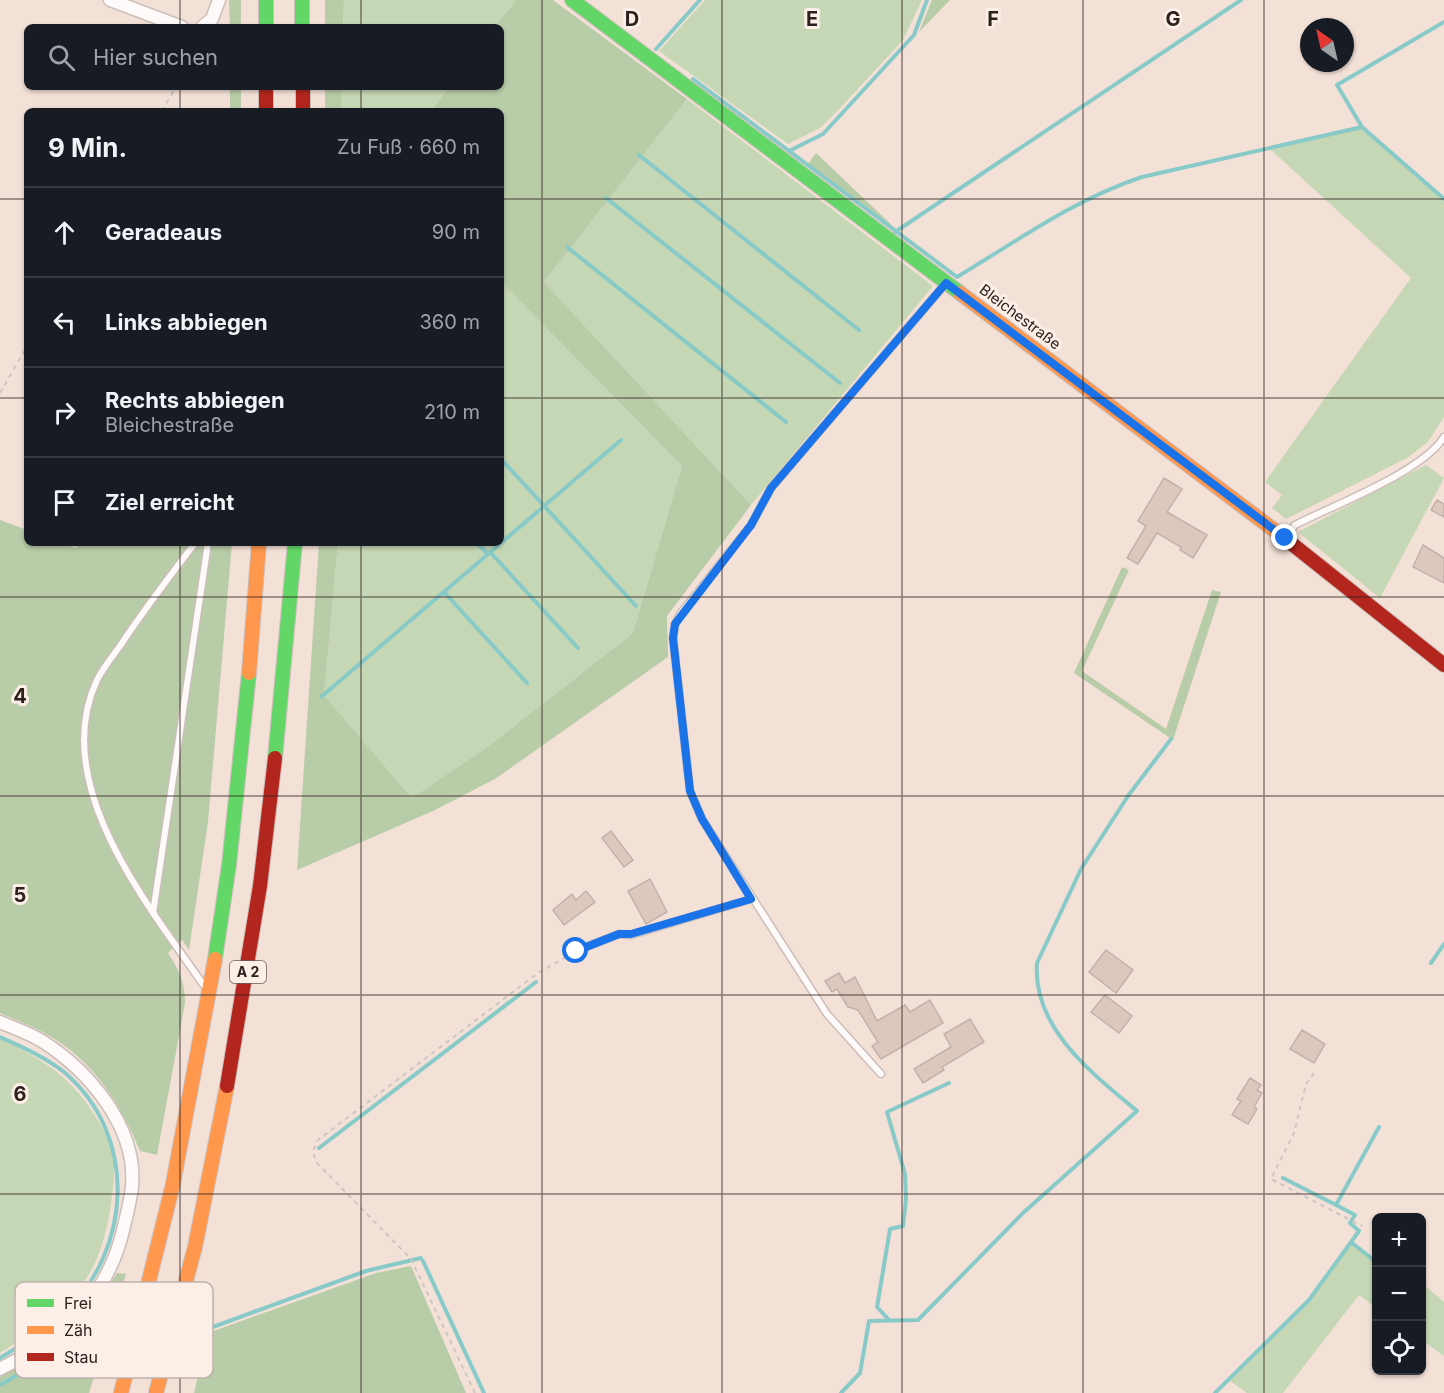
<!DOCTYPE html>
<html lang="de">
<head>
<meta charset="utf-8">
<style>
  body { margin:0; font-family:Inter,sans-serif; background:#20242c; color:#f1f3f6 }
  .controls { position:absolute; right:18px; bottom:18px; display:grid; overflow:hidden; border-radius:9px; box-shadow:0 2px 4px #0004 }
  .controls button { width:54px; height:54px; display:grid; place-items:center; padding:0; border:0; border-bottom:2px solid #363941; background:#171b24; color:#f1f3f6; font:30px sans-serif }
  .compass { position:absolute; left:1300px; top:18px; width:54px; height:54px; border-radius:50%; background:#171b24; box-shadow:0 2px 4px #0004; rotate:326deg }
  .stop { position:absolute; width:18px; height:18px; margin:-14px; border:4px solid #1a73e8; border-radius:50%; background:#fff }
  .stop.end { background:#1a73e8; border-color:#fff; box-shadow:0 2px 6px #0008 }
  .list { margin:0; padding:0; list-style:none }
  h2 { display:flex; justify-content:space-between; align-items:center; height:78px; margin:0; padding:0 24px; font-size:26px }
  h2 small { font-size:20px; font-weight:400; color:#9ea1a6 }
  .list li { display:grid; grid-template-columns:39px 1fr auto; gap:18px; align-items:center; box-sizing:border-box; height:90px; padding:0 24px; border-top:2px solid #363941 }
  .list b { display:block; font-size:22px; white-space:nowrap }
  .list p { margin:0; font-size:20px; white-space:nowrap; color:#9ea1a6 }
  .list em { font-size:20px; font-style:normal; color:#9ea1a6 }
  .icon { flex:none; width:33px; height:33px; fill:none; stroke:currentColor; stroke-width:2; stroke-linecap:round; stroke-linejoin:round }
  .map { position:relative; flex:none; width:1444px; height:1393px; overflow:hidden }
  .search { position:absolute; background:#171b24; box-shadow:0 2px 4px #0004; left:24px; top:24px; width:480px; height:66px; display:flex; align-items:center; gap:15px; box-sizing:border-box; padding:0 21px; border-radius:9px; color:#9ea1a6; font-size:22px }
  .panel { position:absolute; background:#171b24; box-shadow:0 2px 4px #0004; left:24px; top:108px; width:480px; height:438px; border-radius:9px }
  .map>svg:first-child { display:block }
</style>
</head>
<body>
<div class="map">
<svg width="1444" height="1393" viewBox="0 0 1444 1393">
  <rect width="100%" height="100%" fill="#f3e1d8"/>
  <path fill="#c5d7b4" d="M344,0H516L495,27H343Z
    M705,0H922L903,40L843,105L820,128L788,144L659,51Z
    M342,87H449L431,111H341Z
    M687,99L933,286L751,505L544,282Z
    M1361,128L1444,201V417L1428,442L1407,458L1286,519L1272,508L1282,495L1265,482L1411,278L1270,149Z
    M501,282L682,466L633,633L490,745L412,798L324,695L338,543H501Z
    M1426,465L1444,478L1380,598L1298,532Z
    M0,1039C45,1060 74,1079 99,1122C106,1134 113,1148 114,1161C115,1177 112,1194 110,1211C105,1239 97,1267 78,1290C56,1316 28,1335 0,1353Z
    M1351,1244L1376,1263V1308L1359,1295L1283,1393H1247L1230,1381L1310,1301Z
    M1422,1283L1444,1302V1356L1422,1340Z"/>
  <path fill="#b9cca8" d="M229,0H241V27H230Z
    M325,0H344L343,27H325Z
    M516,0H553L687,99L544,282L751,505L667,616L668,657L495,779L433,811L297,870L319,543H338L324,695L412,798L490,745L633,633L682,466L501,282V111H431L449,87H501V27H495Z
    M932,0H950L919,32Z
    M230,87H241V111H230Z
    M325,87H342L341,111H325Z
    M816,153L896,229L808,164Z
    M0,520L27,530V543H62L76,548L81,543H232L208,822L189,950L182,940L168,953C179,970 185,982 185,1003L157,1155L140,1151C121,1104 92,1059 46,1034C32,1026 15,1020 0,1013Z
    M1122,567L1129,570L1082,671L1166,729L1212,590L1221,592L1173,740L1074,673Z
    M411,1266L466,1393H194L208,1333L376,1273Z
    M117,1273L126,1274L89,1393H0V1377L58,1344L94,1309Z"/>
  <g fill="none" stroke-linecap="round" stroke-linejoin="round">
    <path stroke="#88cac8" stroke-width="4" d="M656,49L700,0
      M693,79L957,277C1017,241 1075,199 1142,177L1362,127L1337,85L1444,22
      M1362,127L1444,199
      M789,151L823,134L914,35L927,0
      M639,155L859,330
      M606,198L840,383
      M895,232L1241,0
      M567,247L786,422
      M501,459L636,606
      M477,543L488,554
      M501,543L621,440
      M490,552L578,648
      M444,592L527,683
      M321,697L501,543
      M1431,963L1444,944
      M0,1037C22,1047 45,1057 64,1072C139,1136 132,1249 64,1314C45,1332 21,1345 0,1358
      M319,1148L536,982
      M1283,1178L1336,1205
      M1351,1242L1376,1262
      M423,1261L484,1393
      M889,1320L877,1307L890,1229L903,1226L906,1199L905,1174L887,1112L949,1083
      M202,1331L366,1271L421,1258
      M0,1385L59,1351C74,1356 85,1367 101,1368
      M841,1393L860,1373L869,1321L918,1320L1023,1213L1137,1111C1093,1074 1032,1028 1037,963L1081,869L1128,796L1171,739
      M1215,1393L1309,1300L1359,1231L1350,1223L1355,1215L1336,1205L1379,1127"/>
  </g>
  <path fill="#dec8be" stroke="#c0b2ab" stroke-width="1.5" d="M1164,478L1182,489L1167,512L1207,535L1193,558L1180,550L1181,547L1157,533L1138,564L1127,558L1146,526L1138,521Z
    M1437,500L1444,504V517L1431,510Z
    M1423,545L1444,558V583L1413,567Z
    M611,831L633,860L624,867L602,838Z
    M650,879L667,912L646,924L628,891Z
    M586,891L595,902L564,925L553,910L572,894L576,900Z
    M1106,950L1133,970L1116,993L1089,972Z
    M839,973L845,983L855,977L877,1021L905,1005L910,1012L930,1000L943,1023L881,1059L872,1046L878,1042L858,1010L848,1007L837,989L832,992L825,981Z
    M1105,995L1132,1016L1119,1033L1091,1012Z
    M970,1019L984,1042L942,1067L944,1070L923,1083L914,1069L951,1047L944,1034Z
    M1302,1030L1325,1044L1314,1063L1290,1049Z
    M1250,1078L1261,1085L1257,1090L1262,1093L1254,1107L1257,1109L1248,1124L1232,1115L1241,1101L1237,1099Z"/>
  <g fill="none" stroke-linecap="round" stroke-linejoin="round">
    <g stroke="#ccbeb8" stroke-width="9">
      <path id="lane" d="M1286,537L1295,525C1334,505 1422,472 1444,437
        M195,543C169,577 143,611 120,646C112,657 103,668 97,680C48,785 149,906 205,987
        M153,913L208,543
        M576,951L619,934L631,935L751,899
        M881,1074L827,1014L702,819L690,791L673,638L675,624L681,613L751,525L771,488L946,283"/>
    </g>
    <g stroke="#ccbeb8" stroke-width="15">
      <path id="street" d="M110,0L182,27
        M202,27L212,19L219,0
        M0,1022C14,1028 29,1033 42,1041C89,1071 137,1127 132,1186C131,1199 127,1213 124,1226C115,1269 90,1310 55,1337C39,1350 18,1359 0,1369"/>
    </g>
    <g stroke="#ccbeb8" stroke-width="16">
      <path id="fast" d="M266,0V27
        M302,0V27
        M572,0L960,293
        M275,758L295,543
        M215,959L229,865L249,673"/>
    </g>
    <g stroke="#ccbeb8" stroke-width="16">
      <path id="slow" d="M960,293L1282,536
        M249,673L259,543
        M121,1393L173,1184L215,959
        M156,1393L195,1247L227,1086"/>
    </g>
    <g stroke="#ccbeb8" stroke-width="16">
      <path id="jam" d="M266,87V111
        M303,87V111
        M1282,536L1444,665
        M227,1086L260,886L275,758"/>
    </g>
    <path stroke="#ccc6c3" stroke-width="2" stroke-dasharray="4.5 4.5" stroke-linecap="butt" d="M162,111L176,87
      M0,393L27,346
      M1314,1073L1306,1084L1294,1133L1271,1179L1362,1226
      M475,1393L411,1259L316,1162L313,1151L318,1140L538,973L568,956"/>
    <use href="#lane" stroke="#fdfaf9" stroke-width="6"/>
    <use href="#street" stroke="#fdfaf9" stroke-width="12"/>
    <use href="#fast" stroke="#63d668" stroke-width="14"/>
    <use href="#slow" stroke="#ff974d" stroke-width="14"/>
    <use href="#jam" stroke="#b3261e" stroke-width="14"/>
  </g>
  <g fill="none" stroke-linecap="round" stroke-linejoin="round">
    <path stroke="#1a73e8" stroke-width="8" d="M576,951L619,934H631L751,899L702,819L690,791L673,638L675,624L751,525L771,488L946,283L1285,538"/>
  </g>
  <path fill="none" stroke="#2c211b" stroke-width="1.5" stroke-opacity="0.55" d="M180,0V27M361,0V27M542,0V1393M722,0V1393M902,0V1393M1083,0V1393M1264,0V1393M180,87V111M361,87V111M0,199H27M501,199H1444M0,398H27M501,398H1444M180,543V1393M361,543V1393M0,597H1444M0,796H1444M0,995H1444M0,1194H1444"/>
  <g text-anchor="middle" stroke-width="6" stroke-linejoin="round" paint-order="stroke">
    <rect fill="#fcefe8" stroke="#6a5f58" stroke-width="1.5" x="230" y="961" width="36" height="22" rx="4.5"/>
    <g font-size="14" font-weight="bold" fill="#2c211b">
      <text x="248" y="977">A 2</text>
    </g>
    <g font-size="15" fill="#2c211b" stroke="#fcefe8">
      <text transform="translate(1020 317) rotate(37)" y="5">Bleichestraße</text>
    </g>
  </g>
  <rect x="15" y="1282" width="198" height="96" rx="9" fill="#fcefe8" stroke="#beb1aa" stroke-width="1.5"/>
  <rect x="27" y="1299" width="27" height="8" fill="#63d668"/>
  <rect x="27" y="1326" width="27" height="8" fill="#ff974d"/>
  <rect x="27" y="1353" width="27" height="8" fill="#b3261e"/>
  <g font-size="16" fill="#2c211b">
    <text x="64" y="1309">Frei</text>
    <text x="64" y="1336">Zäh</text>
    <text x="64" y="1363">Stau</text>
  </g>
  <g font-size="20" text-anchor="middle" font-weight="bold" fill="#2c211b" stroke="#fcefe8" stroke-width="6" stroke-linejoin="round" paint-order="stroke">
    <text x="632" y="26">D</text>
    <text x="812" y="26">E</text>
    <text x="993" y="26">F</text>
    <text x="1173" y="26">G</text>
    <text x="20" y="703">4</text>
    <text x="20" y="902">5</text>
    <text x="20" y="1101">6</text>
  </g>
</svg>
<div class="controls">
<button>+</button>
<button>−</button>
<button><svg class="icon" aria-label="locate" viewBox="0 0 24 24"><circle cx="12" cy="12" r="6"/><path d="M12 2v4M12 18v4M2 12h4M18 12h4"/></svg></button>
</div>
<svg class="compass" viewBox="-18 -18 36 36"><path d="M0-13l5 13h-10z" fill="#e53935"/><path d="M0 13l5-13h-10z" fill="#9ea1a6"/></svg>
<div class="stop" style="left:576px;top:951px"></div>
<div class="stop end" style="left:1285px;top:538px"></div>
<div class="search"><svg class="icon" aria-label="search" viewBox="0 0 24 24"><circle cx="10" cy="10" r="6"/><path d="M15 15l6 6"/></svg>Hier suchen</div>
<section class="panel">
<h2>9 Min.<small>Zu Fuß · 660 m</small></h2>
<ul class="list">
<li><svg class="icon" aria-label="ahead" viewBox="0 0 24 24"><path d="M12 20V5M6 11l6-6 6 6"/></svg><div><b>Geradeaus</b></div><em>90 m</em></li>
<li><svg class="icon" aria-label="left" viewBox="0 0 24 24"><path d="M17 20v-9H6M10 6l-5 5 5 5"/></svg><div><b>Links abbiegen</b></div><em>360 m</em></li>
<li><svg class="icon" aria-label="right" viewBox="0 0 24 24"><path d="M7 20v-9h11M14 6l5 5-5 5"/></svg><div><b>Rechts abbiegen</b><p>Bleichestraße</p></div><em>210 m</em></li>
<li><svg class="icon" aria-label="arrive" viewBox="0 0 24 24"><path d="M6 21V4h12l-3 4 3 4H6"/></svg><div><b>Ziel erreicht</b></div></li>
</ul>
</section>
</div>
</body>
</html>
